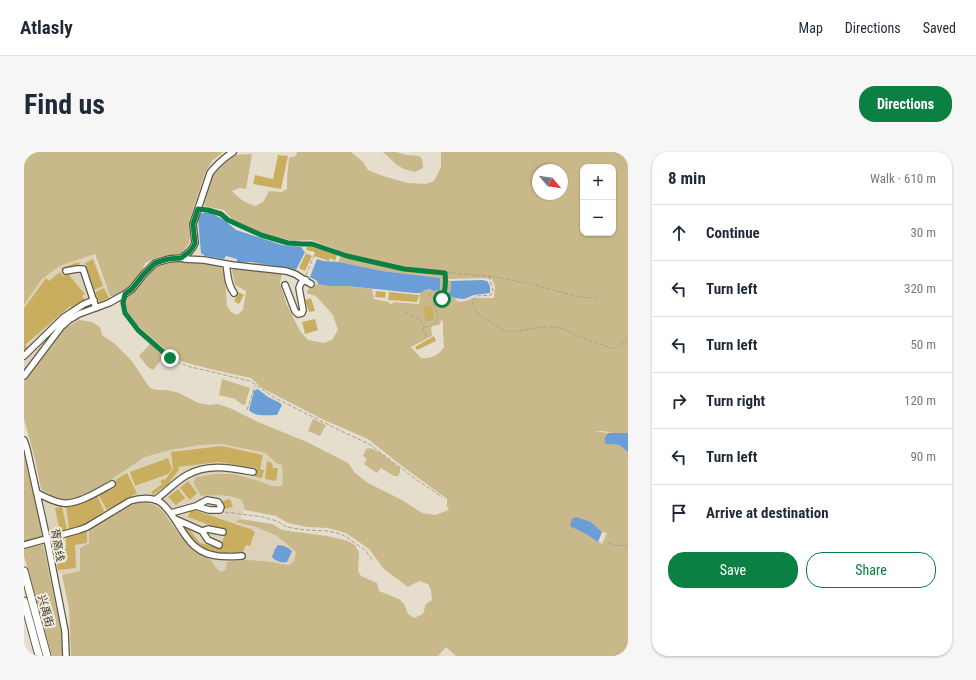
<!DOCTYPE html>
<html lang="en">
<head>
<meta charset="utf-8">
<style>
  body { margin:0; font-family:"Roboto Condensed","Noto Sans SC",sans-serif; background:#f6f6f7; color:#1f2937 }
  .controls { position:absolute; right:12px; top:12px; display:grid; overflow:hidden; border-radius:8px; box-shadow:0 1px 3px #0004 }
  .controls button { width:36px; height:36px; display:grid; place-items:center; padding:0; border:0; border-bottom:1px solid #e0e1e3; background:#fff; color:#1f2937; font:20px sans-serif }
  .compass { position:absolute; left:508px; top:12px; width:36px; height:36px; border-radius:50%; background:#fff; box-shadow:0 1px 3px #0004; rotate:119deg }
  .stop { position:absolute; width:12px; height:12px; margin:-9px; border:3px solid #0b8043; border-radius:50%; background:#fff }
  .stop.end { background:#0b8043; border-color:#fff; box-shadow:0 1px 4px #0008 }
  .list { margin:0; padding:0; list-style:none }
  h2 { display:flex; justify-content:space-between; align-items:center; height:52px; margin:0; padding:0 16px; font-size:17px }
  h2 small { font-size:13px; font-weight:400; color:#747a83 }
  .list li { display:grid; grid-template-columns:26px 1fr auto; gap:12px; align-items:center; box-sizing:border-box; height:56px; padding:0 16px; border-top:1px solid #e0e1e3 }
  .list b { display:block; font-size:15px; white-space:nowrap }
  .list em { font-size:13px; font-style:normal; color:#747a83 }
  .actions { display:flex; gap:8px; padding:12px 16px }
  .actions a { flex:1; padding:9px 0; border:1px solid #0b8043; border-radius:16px; text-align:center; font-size:14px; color:#0b8043 }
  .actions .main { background:#0b8043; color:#fff }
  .icon { flex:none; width:22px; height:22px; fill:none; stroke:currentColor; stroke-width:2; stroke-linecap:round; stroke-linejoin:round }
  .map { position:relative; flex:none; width:604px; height:504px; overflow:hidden; border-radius:16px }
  header { display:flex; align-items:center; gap:24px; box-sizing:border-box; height:56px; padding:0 20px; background:#fff; border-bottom:1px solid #e0e1e3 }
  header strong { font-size:19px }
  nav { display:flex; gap:22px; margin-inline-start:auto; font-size:14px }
  .intro { display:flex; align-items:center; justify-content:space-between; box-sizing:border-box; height:96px; padding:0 24px }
  h1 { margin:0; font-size:28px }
  .button { padding:10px 18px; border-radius:16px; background:#0b8043; color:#fff; font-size:14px; font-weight:700 }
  main { display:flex; gap:24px; padding:0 24px }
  aside { flex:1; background:#fff; border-radius:16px; box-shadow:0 1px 3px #0004 }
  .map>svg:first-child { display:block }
</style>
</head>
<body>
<header>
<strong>Atlasly</strong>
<nav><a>Map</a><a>Directions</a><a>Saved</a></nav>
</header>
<div class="intro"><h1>Find us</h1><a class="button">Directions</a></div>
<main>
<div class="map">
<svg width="604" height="504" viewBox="0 0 604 504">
  <rect width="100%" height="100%" fill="#e5decc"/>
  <path fill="#dbd2b9" d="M69,103L87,147L53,160L39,170L24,188L0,220V153L18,127L36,114Z
    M198,292L242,301L252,311L258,312L259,329L258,334H248L232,328L209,322H190L173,325L177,344L193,343L211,345L218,348L221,358L216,367L211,370L232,375L253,384L272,400L270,409L265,413L254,411L222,408H211L202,417L197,420L192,416L188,409L167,395L153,379L137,357L103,355L65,377V392L56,396V419L38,423L34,420L17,337L29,344L36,347H50L76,335L121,305L146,298L176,293Z"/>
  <path fill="#c9b88a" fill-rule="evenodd" d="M0,0H199L188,9L181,21L165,70L166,84L165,91L161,97L155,102L132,106L121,111L119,117L130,113L159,109L176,111H184L196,114L201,121L203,154L207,160L213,163L219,158L222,139L211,133L208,119L213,111C230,110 261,113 276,120V126L258,122L256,131L262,151L276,179L284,188L300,191L308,188L314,178L309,163L292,144L282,141L286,135L294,132L304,134H323L348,137L350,147L364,150L368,153L369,150L395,152L396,141C401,138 404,136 409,139L416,126L358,119L315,110L316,99L287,88L269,89L231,79L208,67L200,58L180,54L188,21L205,5L210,3L226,2L228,3L222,37L216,36L208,39C215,47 222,51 231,54L239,50L245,39L257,40L263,37V26L265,6L272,4L273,0H327L339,10L344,18L359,24L384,31L402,32L410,29L417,15V0H604V281L593,282L579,279H570L584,281L581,284L582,292L595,293L604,300V504H432L422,495L414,504H47L45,457L38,423L56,419V396L65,391V377L103,355L113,351H123L130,353L137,357L153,379L167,395L188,409L192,416L197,420L202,417L203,410C220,405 247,410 265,413L270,409L272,400L253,384L232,375L211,370L216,367L248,372L258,378L303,384L324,389L331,393L335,400L334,419L337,424L353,431L355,439L375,447L380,452L384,462L390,466L399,462L402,452L408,448L407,438L404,432L395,429L384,435L360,417L345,397L322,381L304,376L283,375L264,371L252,364L221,358L218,348C205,342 191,343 177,344L169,330L173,325L190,322H209L232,328L248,334H258L259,329L258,313L252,311L242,301L198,292L176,293L146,298L121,305L76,335L49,347H36L29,344L17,337L11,307L0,267V230L29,190L33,181L55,168L68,170L76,175L78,183L91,192L107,208L126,236L133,238H143L155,241L174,251L185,253L194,252L208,257L234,270L283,290L324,311L331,321L344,331L378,348L398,361L411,363L425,358L423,354V347L378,314L344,287L298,267L238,236L227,226L190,218L156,209L143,199L112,172L91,144H86L71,102L36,114L18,127L0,153ZM559,15H589V81H559ZM514,18H538V42H514ZM458,126L468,127L471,134L470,146H449L442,149L434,150L430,146L425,143L427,136V129L421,127ZM418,167L419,172V181L420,195C415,203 407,207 397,206L387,195L408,184L407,174L415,173ZM567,370L578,380L583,381L578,392L562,382Z
    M359,0H372L382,3L395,4L398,7L399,13V16L391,20L380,17L373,13Z
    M126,192L140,204L129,218L124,215L115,204Z
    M198,227L226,236L221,253H219L211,247L195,243Z
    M289,267L302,273L296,284L284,279Z
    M346,296C357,299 366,309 376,316V320L374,324H370L357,316L353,321L340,312L343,307L339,304L342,297Z
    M0,302L16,372L18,384L0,390Z
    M19,392L37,478L39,504H28L0,404V396Z"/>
  <path fill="#6b9dd7" d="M182,60L187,61L200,68L212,78L258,93L277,95L281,100L272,118L269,117L227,110L213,111V107L202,104L200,107L181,104L177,101L174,66L176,62Z
    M293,107L299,109L315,110L358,119L416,126V138L409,139L406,137L401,138L396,141H390L323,134H304L294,132L293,129L286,125Z
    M458,128L463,129L466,134V141L450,143L440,147L430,146L425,143L427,136V129Z
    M233,237C237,239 240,242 244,245C249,248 255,249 258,253L253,263C244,263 231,265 225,258L230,239Z
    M584,281H604V300L595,293L582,292C580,288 580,285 584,281Z
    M552,365L567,370L578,380L574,390L562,382L546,374L548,367Z
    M254,393C259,393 264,395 268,399L263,410C258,411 251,409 248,405L251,397Z"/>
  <path fill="#caae60" d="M254,3L264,4L257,37L229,32L231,23L249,27Z
    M284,92L313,103L311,109L306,106L305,109L290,104L291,100L282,98Z
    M282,101L288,104L281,119L275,116Z
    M69,107L79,134L70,138L61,111Z
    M55,110L56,114L38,119L37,116Z
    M36,120L39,124L44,122L61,142L58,144L61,148L49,157L46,154L1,193L5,196L0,201V156L22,126L25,129Z
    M80,136L85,146L75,150L71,140Z
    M352,139L362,140L361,146L351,145Z
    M215,140L220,143L215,152L210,149Z
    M365,140L395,143L393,150L364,148Z
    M287,146L291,159L285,160L281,148Z
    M408,154L410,168L402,169L399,155Z
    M291,167L294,178L281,182L278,170Z
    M410,184L412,189L393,198L391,195Z
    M198,294L239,303L236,317L240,318L238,326L231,325L233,316L194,310L154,315L155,318L143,333L129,343L127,340L138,332L136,329L140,327L141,328L149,317L147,300Z
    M144,306L148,317L144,322L111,334L106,320Z
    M243,309L248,311L249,316H254L252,329L241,327Z
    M103,321L113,341L83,358L74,342L92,333L91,330L93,327Z
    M164,329L173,341L166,348L156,336Z
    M154,337L161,346L152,353L144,345Z
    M73,343L80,359L68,369L60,373L45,377L42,354L59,350L67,347V345Z
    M206,347L209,355L201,357L198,349Z
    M38,355L43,377L36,379L31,356Z
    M167,357L223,376L228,377V378L231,380L226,394L222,393L218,402L214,401L212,402L205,399L204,402L198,403L175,394L161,378L164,376L176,391L196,396L202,379L164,365Z
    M63,378V391L51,393L52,416L34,418L33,412L42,410V404H36V397H42V384Z
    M32,388L34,409H30L27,389Z"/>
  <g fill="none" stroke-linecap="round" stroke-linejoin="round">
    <g stroke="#5f5949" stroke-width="8">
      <path id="minor" d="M157,106L165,100L169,95L171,91L169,72L186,21C193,12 200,6 209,0
        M202,112C204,122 203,132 210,141
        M42,119L53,117H59L72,156
        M261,133L271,159L274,162L278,161L279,158L275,136L277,131L282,128
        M0,204L40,165L60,152L70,148
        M0,224L37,175L45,168L55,162L85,151L101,142L108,137L119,123L131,111L145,107L157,106L160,107L180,108L208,113L262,119L271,122L287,132
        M0,288L3,297L23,387L41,479L42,504
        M13,341C21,345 30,350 39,351C53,353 75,339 88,332
        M131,348C141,341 152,329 163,323C184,311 207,316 229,320
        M147,361L172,354L185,358H196L197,355L194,350L183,348L172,354
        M151,367L178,379L184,377L199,380
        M178,379L184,388L195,393
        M0,393L55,378L63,375L106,349C115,346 128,345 136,350C145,356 153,371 159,380C163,386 167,392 173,396C186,406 202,405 218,404"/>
    </g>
    <g stroke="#5f5949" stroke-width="9">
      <path id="major" d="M0,419L23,504
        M0,449L15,504"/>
    </g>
    <path stroke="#a6a193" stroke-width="1" stroke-dasharray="4 2" stroke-linecap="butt" d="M181,57L184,58L197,62L204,68L237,83L264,91L278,92H288L323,104L380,117L465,124L503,131L556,145L573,146
      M282,123L294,94
      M465,124L469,139L467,143L452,144L448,149L453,161L479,178L486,180L519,175H531L540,177L554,184L587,196L594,195L601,189L604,185
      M404,141L411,148
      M100,149L101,161L114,178L145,206L163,214L226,229L251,246L319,280L341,290L348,294L390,326L418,345
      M381,160L396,168L399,174L402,175L408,174C416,164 415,162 409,152L413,148L418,147C422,138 422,131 421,122
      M399,175L400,179L403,186
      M223,258L231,234
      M201,360L239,365L253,369L262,375L281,378L304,379L317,382L324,386L338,396L342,399L349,409
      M584,391C591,394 596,394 604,393"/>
    <use href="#minor" stroke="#fff" stroke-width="5.5"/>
    <use href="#major" stroke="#fff" stroke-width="7"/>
  </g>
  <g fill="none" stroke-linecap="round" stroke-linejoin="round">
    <path stroke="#0b8043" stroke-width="5" d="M146,206L114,178L101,161L99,151L101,142L108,137L119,123L131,111L144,107L157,106L165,100L169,95L171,91L169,72L174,57L184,58L197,62L204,68L217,74L237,83L264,91L278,92H288L323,104L380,117L421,121C422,130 422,138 418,147"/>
  </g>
  <g text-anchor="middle" stroke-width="4" stroke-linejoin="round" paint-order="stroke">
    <g font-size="11" fill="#3d3a33" stroke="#f2ebd9">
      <text transform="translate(34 393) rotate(79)" y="4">胥高线</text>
      <text transform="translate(22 459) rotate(75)" y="4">兴禹街</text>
    </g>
  </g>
</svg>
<div class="controls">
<button>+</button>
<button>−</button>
</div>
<svg class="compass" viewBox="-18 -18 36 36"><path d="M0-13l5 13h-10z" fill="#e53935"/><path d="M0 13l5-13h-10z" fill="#747a83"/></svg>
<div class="stop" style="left:418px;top:147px"></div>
<div class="stop end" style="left:146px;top:206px"></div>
</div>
<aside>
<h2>8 min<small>Walk · 610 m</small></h2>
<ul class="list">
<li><svg class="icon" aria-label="ahead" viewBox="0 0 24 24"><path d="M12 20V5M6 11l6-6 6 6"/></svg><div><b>Continue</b></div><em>30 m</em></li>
<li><svg class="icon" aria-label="left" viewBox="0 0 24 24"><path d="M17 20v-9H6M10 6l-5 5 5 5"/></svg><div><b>Turn left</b></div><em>320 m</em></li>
<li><svg class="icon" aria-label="left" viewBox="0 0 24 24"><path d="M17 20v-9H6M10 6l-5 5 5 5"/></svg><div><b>Turn left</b></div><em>50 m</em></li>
<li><svg class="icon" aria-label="right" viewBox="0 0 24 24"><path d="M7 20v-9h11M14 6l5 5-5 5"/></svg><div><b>Turn right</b></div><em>120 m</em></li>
<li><svg class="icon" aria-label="left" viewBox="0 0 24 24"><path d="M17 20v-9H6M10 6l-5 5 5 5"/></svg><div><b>Turn left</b></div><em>90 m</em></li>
<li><svg class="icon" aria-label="arrive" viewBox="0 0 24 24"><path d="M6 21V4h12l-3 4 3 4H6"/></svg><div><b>Arrive at destination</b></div></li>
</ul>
<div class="actions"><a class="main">Save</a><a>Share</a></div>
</aside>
</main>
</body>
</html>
